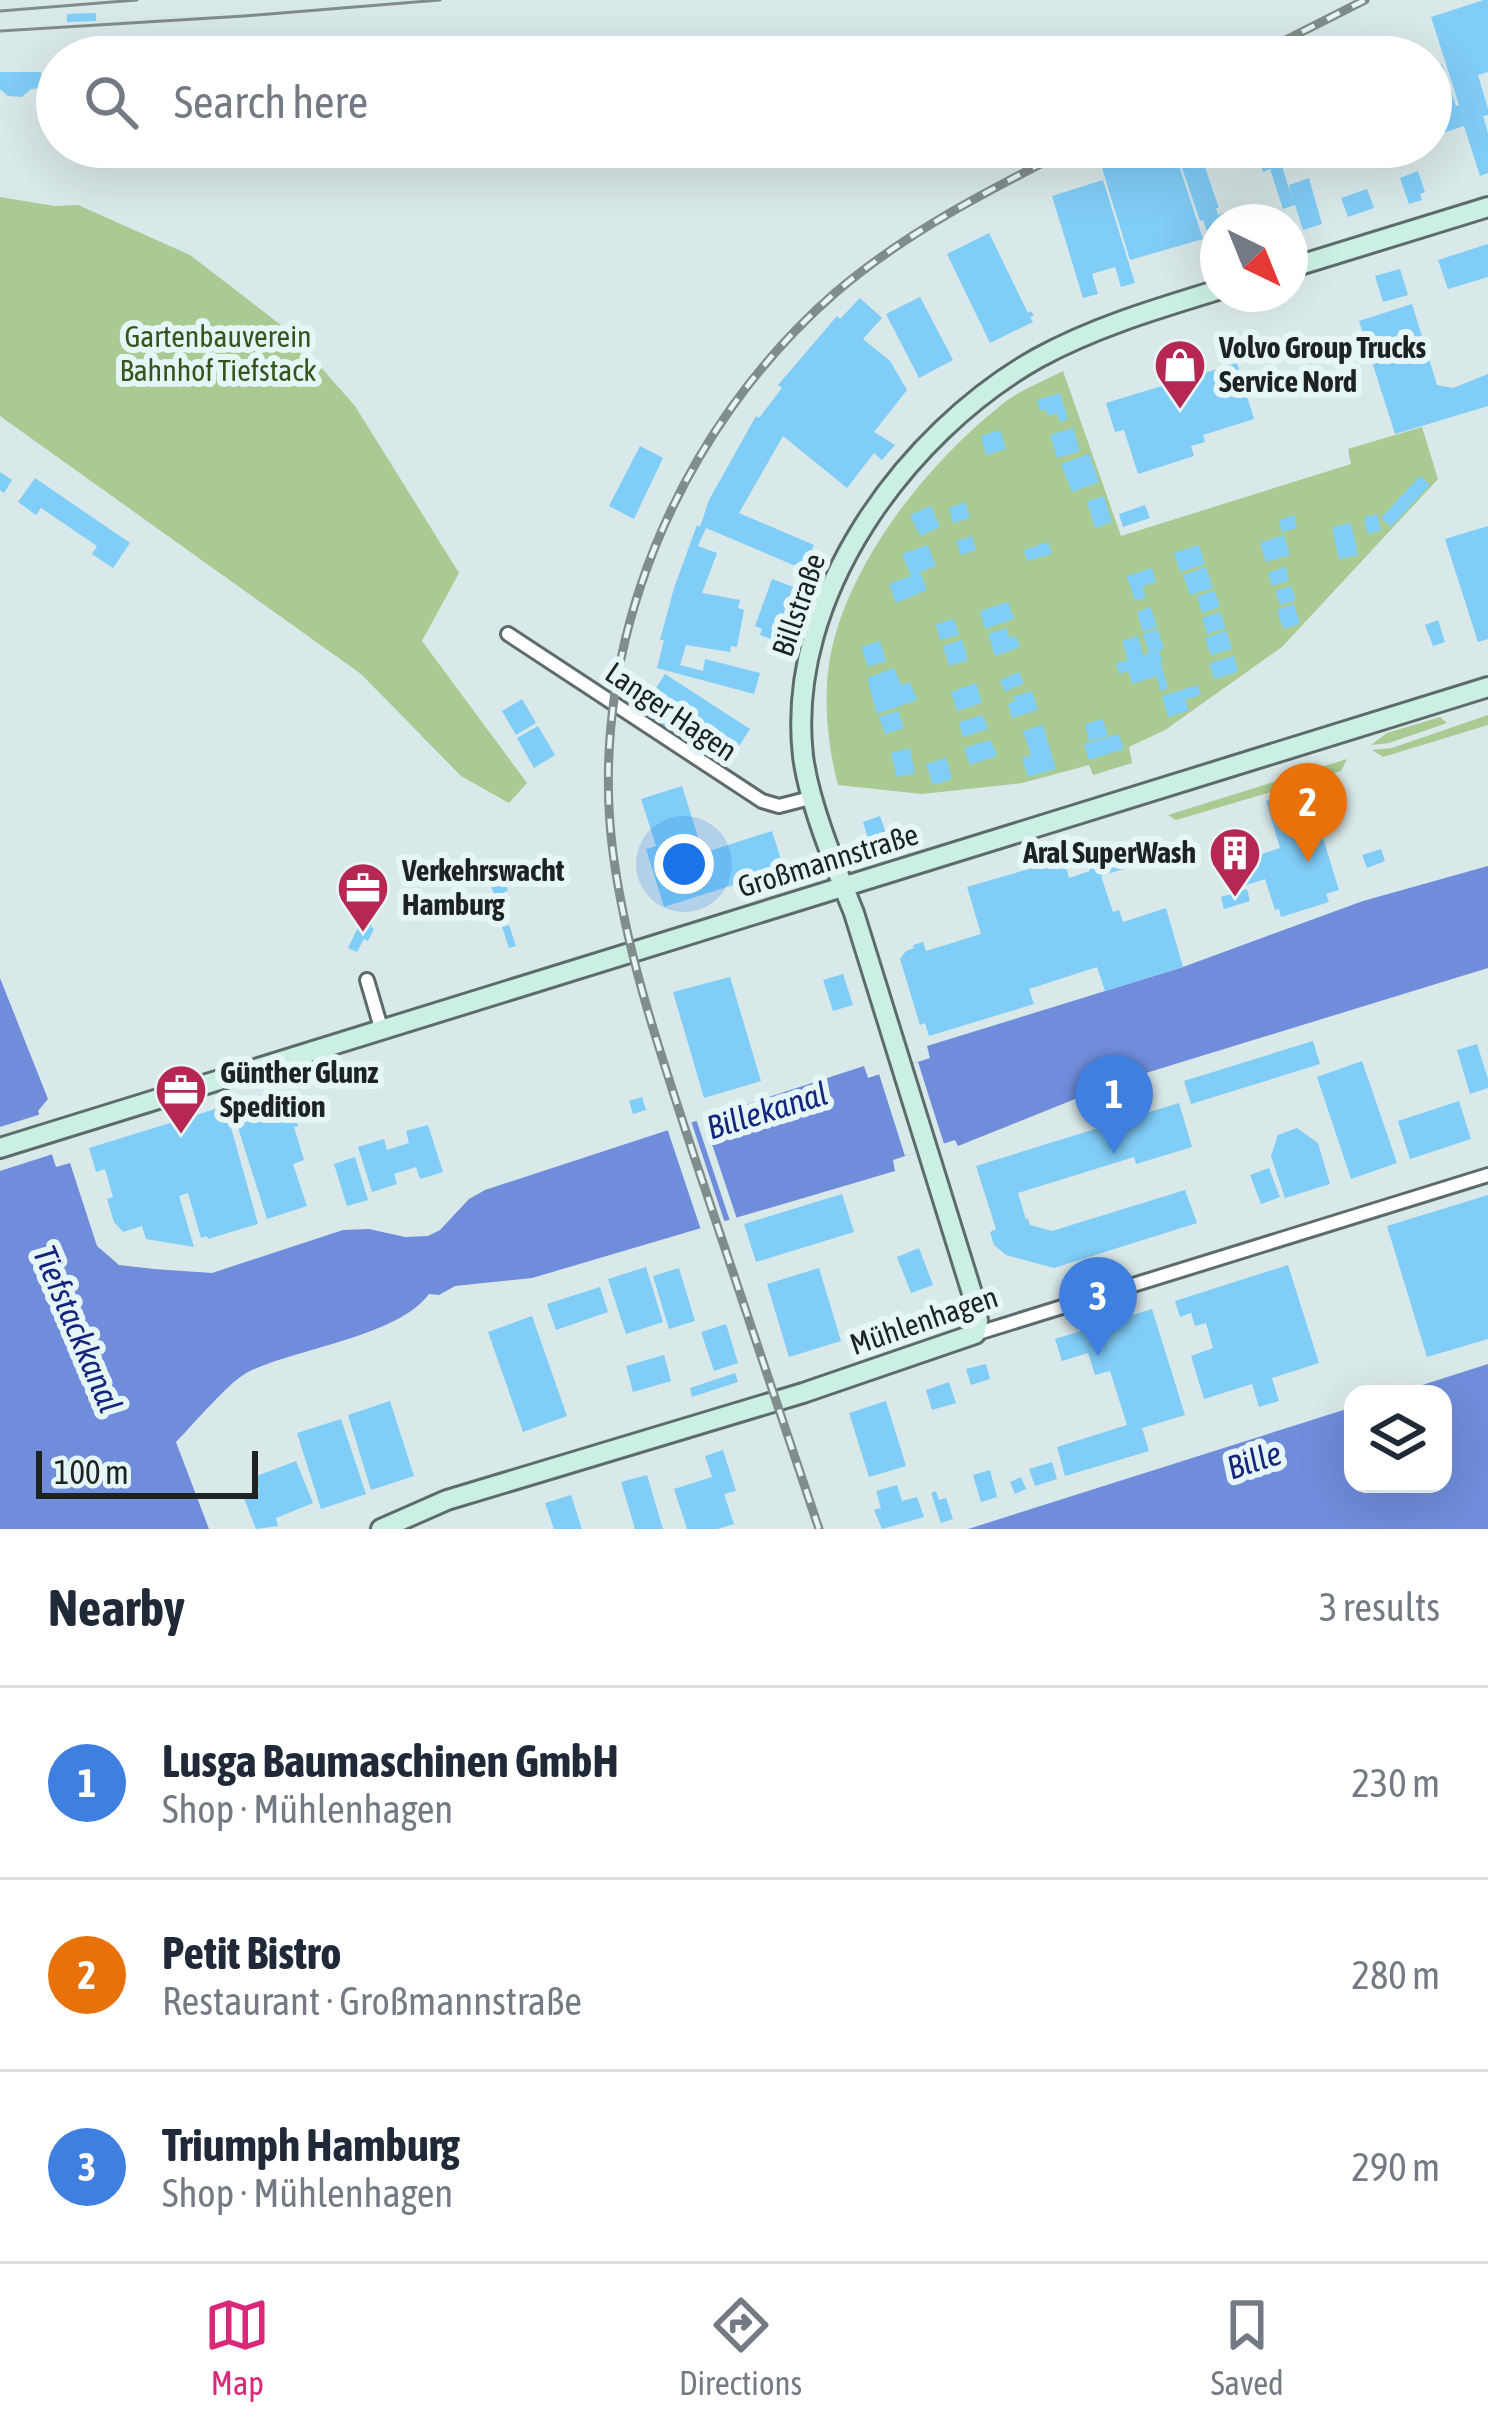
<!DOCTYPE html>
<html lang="en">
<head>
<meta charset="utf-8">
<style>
  body { margin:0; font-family:"Asap Condensed",sans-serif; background:#f2f2f3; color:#1f2937 }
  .controls { position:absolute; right:36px; bottom:36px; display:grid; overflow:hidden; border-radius:24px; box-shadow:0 12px 48px #0002 }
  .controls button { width:108px; height:108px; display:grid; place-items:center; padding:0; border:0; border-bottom:3px solid #e0e1e3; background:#fff; color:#1f2937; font:60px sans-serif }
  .compass { position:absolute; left:1200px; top:204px; width:108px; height:108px; border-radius:50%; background:#fff; box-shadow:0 12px 48px #0002; rotate:137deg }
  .scale { position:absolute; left:36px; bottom:30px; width:222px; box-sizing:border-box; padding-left:12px; border:6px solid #1d2323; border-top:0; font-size:33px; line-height:42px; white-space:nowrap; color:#1d2323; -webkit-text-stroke:9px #e6f5f6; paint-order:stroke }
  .you { position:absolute; left:684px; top:864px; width:42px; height:42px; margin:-30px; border:9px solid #fff; border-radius:50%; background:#1a73e8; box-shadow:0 0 0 18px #1a73e833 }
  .badge { display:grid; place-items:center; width:78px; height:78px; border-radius:50%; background:#db2777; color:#fff; font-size:39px; font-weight:700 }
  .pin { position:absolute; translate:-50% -99px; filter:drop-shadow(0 3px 6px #0008) }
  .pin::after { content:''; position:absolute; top:63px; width:42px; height:36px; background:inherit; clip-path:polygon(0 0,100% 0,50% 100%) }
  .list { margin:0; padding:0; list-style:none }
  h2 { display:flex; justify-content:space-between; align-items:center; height:156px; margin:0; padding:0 48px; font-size:51px }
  h2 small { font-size:39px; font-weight:400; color:#747a83 }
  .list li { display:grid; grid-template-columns:78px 1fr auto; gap:36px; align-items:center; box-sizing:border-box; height:192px; padding:0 48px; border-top:3px solid #e0e1e3 }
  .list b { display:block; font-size:45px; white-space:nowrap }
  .list p { margin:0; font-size:39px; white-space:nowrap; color:#747a83 }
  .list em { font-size:39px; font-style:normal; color:#747a83 }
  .icon { flex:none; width:66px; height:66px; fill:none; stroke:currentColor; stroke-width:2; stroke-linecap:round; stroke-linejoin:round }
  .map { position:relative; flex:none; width:1488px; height:1529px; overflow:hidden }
  .search { position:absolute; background:#fff; box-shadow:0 12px 48px #0002; left:36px; right:36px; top:36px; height:132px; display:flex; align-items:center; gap:30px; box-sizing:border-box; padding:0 42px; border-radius:66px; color:#747a83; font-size:45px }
  .sheet { height:732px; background:#fff }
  nav { display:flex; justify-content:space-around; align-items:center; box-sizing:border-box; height:168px; border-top:3px solid #e0e1e3; background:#fff; font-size:33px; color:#747a83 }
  nav a { display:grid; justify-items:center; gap:6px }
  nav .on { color:#db2777 }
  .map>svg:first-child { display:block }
</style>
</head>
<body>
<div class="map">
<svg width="1488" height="1529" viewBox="0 0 1488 1529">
  <rect width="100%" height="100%" fill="#d9e8e9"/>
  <path fill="#a9ca92" d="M0,197L54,206L78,205L190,255L290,332L355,406L459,573L422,641L527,783L509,803L461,776L361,674L0,416Z
    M1063,371L1121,536L1351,464L1348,449L1422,427L1438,479L1282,647L1165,730L1129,747L1132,763L1093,775L1089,765L1022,783L922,794L838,785C827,742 822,692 832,648C854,554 931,460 1005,402C1022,389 1044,381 1063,371Z
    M1488,715V725L1383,757L1372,750L1392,748Z
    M1440,717L1447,723L1389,743L1371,745L1387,733Z
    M1347,759L1341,771L1325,776L1176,820L1168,815Z"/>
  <path fill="#708ddb" d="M1488,866V968L1120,1081L958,1146L955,1140L893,1160L895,1171L532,1278L455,1286L439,1295L429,1294C398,1336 299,1348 250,1371C230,1380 194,1424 176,1442L209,1529H0V978L48,1099L38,1111L56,1167L70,1163L97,1246L119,1265L154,1269L212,1273L343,1230L369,1229L405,1237L428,1236L440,1230L469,1199L485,1190L864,1066L868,1078L930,1058L927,1046L1183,967L1363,901Z
    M1488,1364V1529H968L1353,1407V1484H1443V1394H1394Z"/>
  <path fill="#d9e8e9" d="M918,1062L944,1144L905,1156L879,1074Z
    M41,1114L53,1154L0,1171V1127Z
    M702,1114L739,1225L732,1227L695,1116Z
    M690,1118L727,1229L703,1236L666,1125Z"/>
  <path fill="#80cdf7" d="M1484,0H1488V72L1478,75L1488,109V115L1483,116L1488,133V173L1480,176L1464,126L1431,137V68L1442,64L1456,106L1459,105L1431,17Z
    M96,13V21L67,22V14Z
    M1352,40L1364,57H1329L1328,53Z
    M0,72H41V88L31,89L22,97L8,96L0,89Z
    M1143,147H1173L1203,239L1130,260L1102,168Z
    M1175,147H1198L1219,208H1216L1218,215L1226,212L1228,218L1248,211L1252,222H1218V245L1212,247L1203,220L1200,221Z
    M1255,147H1276L1292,198L1289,185L1309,178L1322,224L1303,230L1295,205L1283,209L1270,169L1263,172Z
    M1278,147H1307L1310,157L1284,165Z
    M1418,171L1425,192L1420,194L1422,200L1409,204L1400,178Z
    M1103,180L1135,283L1121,287L1115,267L1092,274L1098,294L1083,298L1052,196Z
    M1367,189L1374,208L1348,217L1341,198Z
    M989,233L1028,313L1031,311L1034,316L1030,317L1033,322L990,343L947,254Z
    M1488,244V277L1448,289L1438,260Z
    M1400,269L1408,295L1383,302L1375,276Z
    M920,297L953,360L919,378L886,314Z
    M860,298L882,318L863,339L890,361L907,390L874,432L895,445L882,460L874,453L847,488L783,436L739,513L814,545L803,569L706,528L698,546L717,553L702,593L740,600L738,608L744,610L737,647L731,646L730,652L686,645L680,665L703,671L705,659L760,673L754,694L657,668L664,640H660L674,588L697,525L700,527L709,500L756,416L759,418L782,388L778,385L837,316L840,319Z
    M1412,304L1437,385L1453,388L1488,374V406L1395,434L1359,321Z
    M1237,363L1254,419L1203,435L1205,442L1191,446L1194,456L1138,474L1124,430L1115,432L1106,403Z
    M1060,393L1068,419L1059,422L1057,413L1048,416L1046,409L1040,411L1037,400Z
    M1073,428L1080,451L1057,458L1050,435Z
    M1000,430L1006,449L986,455L981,436Z
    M640,446L663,458L634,519L609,506Z
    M1089,454L1099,482L1072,492L1061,464Z
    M0,472L12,480L4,493L0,490Z
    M1420,476L1430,485L1391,527L1381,518Z
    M35,478L130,543L113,568L92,554L97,546L41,508L36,515L18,502Z
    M1104,496L1112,522L1095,528L1087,501Z
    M965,502L970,518L953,523L949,508Z
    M1145,505L1150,518L1123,527L1119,514Z
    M931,506L940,527L920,536L910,515Z
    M1377,514L1381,531L1367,534L1364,517Z
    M1294,515L1297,528L1282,532L1279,520Z
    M1351,523L1358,555L1339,559L1332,527Z
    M1488,526V639L1478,642L1445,539Z
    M1284,535L1290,555L1266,562L1260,543Z
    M972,536L976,550L961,555L956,541Z
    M1048,542L1052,554L1027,561L1024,550Z
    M928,545L936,566L920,572L927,590L896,603L889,584L911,576L902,554Z
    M1199,545L1205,564L1180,572L1174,553Z
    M1206,567L1213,588L1190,595L1183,575Z
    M1286,567L1289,580L1272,586L1268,573Z
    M1152,568L1156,582L1143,586L1146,597L1135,601L1127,576Z
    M772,579L796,588L777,641L760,635L762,629L755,626Z
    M1291,586L1296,600L1280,605L1275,591Z
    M1215,591L1220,607L1202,613L1197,596Z
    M1008,602L1014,619L985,629L980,611Z
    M1294,604L1300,624L1283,629L1277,610Z
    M1151,607L1157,627L1143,632L1137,612Z
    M1220,612L1226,628L1207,634L1202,618Z
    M954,619L959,635L940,640L936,624Z
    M1438,620L1445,642L1433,646L1425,625Z
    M1006,628L1010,638L1016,636L1020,647L995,656L988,634Z
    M1158,629L1164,649L1159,650L1163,661H1160L1168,688L1161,691L1157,676L1132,684L1128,671L1119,674L1116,663L1128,660L1122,641L1138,636L1143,655L1149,653L1143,634Z
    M1226,631L1232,649L1211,655L1205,638Z
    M962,640L968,660L949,666L943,646Z
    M880,641L886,661L868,667L861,647Z
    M1234,656L1238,672L1214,679L1209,663Z
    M894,668L901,685L910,682L917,700L877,714L867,678Z
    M1019,672L1024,683L1005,692L1000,680Z
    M665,674L750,729L726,766L641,711Z
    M976,683L982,703L957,711L951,692Z
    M1198,685L1201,695L1185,700L1189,711L1168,717L1162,696Z
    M1032,691L1038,710L1012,718L1008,704L1015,701L1013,697Z
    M522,699L536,723L516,735L502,711Z
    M898,711L904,728L885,734L879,717Z
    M983,715L988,729L963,737L959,722Z
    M1103,719L1108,736L1089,741L1085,724Z
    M1043,725L1056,769L1028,777L1022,758L1031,755L1023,731Z
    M538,726L555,755L534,768L517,738Z
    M1119,734L1124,749L1089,760L1084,744Z
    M991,740L997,756L970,765L964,748Z
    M910,748L915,773L897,777L891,753Z
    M946,758L952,779L933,785L926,764Z
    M682,786L703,853L772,831L784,869L664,907L646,849L656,846L641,799Z
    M1288,794L1302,841L1322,835L1339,890L1326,894L1329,902L1281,917L1279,909L1275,910L1265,879L1231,890L1217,845L1240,838L1247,859L1280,848L1266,801Z
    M880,816L888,839L870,845L863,822Z
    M1124,847L1130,867L1101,876L1113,912L1119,910L1123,922L1166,908L1183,967L1105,991L1097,967L1029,989L1034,1004L929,1036L925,1023L920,1025L900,959L906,951L914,948L913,945L923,942L926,951L981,934L967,887L1064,859L1069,878L1090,871L1086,859Z
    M1381,849L1385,861L1367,868L1362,855Z
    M502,879L508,890L496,897L490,885Z
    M1247,889L1250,901L1224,909L1221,897Z
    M362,919L372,924L371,927L374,929L368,941L364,939L357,952L348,948Z
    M509,925L516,946L509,948L502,927Z
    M843,974L853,1005L833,1011L823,980Z
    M730,977L761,1081L704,1098L673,992Z
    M1313,1041L1320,1064L1191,1104L1184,1081Z
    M1477,1044L1488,1079V1088L1470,1094L1457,1050Z
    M1362,1061L1397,1163L1351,1179L1317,1077Z
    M288,1095L298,1126L294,1127L304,1160L293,1164L307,1206L267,1219L233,1112Z
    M642,1097L646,1110L633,1114L629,1101Z
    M1459,1101L1471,1139L1410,1159L1398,1121Z
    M1179,1103L1192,1147L1136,1164L1134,1157L1018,1193L1026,1220L1028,1218L1030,1225L1052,1231L1185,1190L1197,1223L1054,1268L1006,1255L994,1245L990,1232L996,1229L976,1166Z
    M225,1106L258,1224L208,1239L207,1236L201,1238L188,1193L179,1196L194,1247L146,1239L142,1226L123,1232L114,1222L107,1199L113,1197L105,1169L96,1172L89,1148Z
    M428,1125L443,1172L420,1179L416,1167L394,1174L397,1184L372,1192L358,1147L384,1139L387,1150L409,1143L406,1131Z
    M1297,1128L1318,1143L1330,1184L1285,1198L1271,1156L1278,1135Z
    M355,1157L368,1200L347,1206L334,1164Z
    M1269,1168L1280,1197L1261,1204L1250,1175Z
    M842,1194L854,1232L756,1262L744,1224Z
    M1488,1195V1339L1427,1357L1387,1226Z
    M919,1248L933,1285L911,1293L897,1257Z
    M1288,1265L1319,1363L1272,1378L1279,1401L1259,1407L1252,1384L1204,1399L1191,1356L1213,1348L1206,1323L1195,1326L1191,1313L1180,1317L1175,1301Z
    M646,1267L663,1322L626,1334L608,1279Z
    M679,1268L695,1321L669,1329L653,1276Z
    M819,1268L841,1341L789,1357L767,1284Z
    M600,1287L608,1312L556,1330L547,1304Z
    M1152,1309L1185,1415L1142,1428L1149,1451L1065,1476L1057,1447L1127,1425L1110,1371L1095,1375L1088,1353L1062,1361L1055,1339Z
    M532,1316L567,1416L523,1432L488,1332Z
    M726,1324L738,1363L714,1371L701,1332Z
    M664,1355L671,1381L633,1392L626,1366Z
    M986,1364L990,1379L971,1385L966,1369Z
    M735,1373L738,1382L692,1397L690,1388Z
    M949,1382L956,1403L932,1410L926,1390Z
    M390,1401L414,1476L371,1490L348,1415Z
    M886,1401L906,1466L869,1477L849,1413Z
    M341,1419L366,1494L321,1509L297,1433Z
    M723,1450L736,1491L724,1494L734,1524L717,1529H687L674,1489L712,1477L705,1456Z
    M296,1461L313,1503L276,1518L278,1526L256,1529L243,1496L259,1490L254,1477Z
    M1052,1462L1057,1479L1035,1486L1029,1469Z
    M990,1470L997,1497L981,1502L973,1475Z
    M647,1475L663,1529H635L621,1482Z
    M1021,1477L1026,1489L1015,1494L1010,1482Z
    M897,1485L902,1501L917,1497L924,1517L882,1529L874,1510L881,1508L876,1491Z
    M936,1491L939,1500L946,1498L953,1519L941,1523L931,1493Z
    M571,1495L582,1529H554L545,1503Z"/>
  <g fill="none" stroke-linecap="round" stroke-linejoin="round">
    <g stroke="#5d6b6c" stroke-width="18">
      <path id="street" d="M508,634L762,801L779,806L814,797
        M367,980L382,1031
        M975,1334L1488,1175"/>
    </g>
    <g stroke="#5d6b6c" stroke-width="24">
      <path id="secondary" d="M1290,268L1488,207
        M0,1148L1488,687
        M381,1529L447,1500L803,1393L975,1334L978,1321L976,1306L854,913C836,868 809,804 803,756C785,597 905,433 1038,358C1095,327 1156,309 1218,290"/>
    </g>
    <use href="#street" stroke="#fff" stroke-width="12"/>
    <use href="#secondary" stroke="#cbf0e3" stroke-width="18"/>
    <path stroke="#818c8d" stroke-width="3" d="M0,11L137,0
      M0,31L244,16L440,0"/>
    <g stroke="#818c8d" stroke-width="9">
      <path id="rail" d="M1252,57L1365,0
        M819,1529C778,1406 736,1282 695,1159C662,1058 627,958 613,853C586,645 679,429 835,293C906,232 991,189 1074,147"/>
    </g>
    <use href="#rail" stroke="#e6f5f6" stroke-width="4.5" stroke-dasharray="14" stroke-linecap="butt"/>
  </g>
  <defs>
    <g id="shop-pin" transform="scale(2.7)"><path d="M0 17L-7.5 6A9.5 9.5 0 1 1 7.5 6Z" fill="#b72753" stroke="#e6f5f6"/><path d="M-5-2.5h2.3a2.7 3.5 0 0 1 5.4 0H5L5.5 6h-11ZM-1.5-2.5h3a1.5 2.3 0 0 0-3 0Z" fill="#fff"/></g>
    <g id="building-pin" transform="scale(2.7)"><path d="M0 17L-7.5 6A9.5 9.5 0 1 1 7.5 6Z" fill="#b72753" stroke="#e6f5f6"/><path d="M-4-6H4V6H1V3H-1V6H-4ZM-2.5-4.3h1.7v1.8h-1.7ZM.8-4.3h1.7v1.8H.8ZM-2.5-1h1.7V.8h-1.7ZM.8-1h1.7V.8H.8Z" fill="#fff"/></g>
    <g id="office-pin" transform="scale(2.7)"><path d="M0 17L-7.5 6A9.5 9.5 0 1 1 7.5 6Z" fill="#b72753" stroke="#e6f5f6"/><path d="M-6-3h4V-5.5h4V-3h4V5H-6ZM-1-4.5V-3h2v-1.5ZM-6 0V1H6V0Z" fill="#fff"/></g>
  </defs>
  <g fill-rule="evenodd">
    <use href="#shop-pin" x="1180" y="365"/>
    <use href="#building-pin" x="1235" y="853"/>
    <use href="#office-pin" x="363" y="888"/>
    <use href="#office-pin" x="181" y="1090"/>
  </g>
  <g text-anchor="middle" stroke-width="12" stroke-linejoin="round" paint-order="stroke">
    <g font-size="30" fill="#36541b" stroke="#e6f5f6">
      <text x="218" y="347">Gartenbauverein<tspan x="218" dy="34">Bahnhof Tiefstack</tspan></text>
    </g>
    <g font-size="30" font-weight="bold" fill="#1d2323" stroke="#e6f5f6" text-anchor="start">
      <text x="1219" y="358">Volvo Group Trucks<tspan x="1219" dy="34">Service Nord</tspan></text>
      <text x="1196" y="863" text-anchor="end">Aral SuperWash</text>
      <text x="402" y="881">Verkehrswacht<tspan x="402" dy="34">Hamburg</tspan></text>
      <text x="220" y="1083">Günther Glunz<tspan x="220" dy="34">Spedition</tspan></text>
    </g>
    <g font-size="30" fill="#1d2323" stroke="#e6f5f6">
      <text transform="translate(799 605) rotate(-71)" y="10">Billstraße</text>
      <text transform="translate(671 712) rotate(34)" y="10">Langer Hagen</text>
      <text transform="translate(828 861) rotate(-17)" y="10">Großmannstraße</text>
      <text transform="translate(924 1321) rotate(-19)" y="10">Mühlenhagen</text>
    </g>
    <g font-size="33" font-style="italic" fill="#13257e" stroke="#e6f5f6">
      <text transform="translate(767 1110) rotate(-17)" y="12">Billekanal</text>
      <text transform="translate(78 1329) rotate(67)" y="12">Tiefstackkanal</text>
      <text transform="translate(1254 1460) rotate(-18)" y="12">Bille</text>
    </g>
  </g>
</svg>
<div class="controls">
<button><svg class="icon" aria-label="layers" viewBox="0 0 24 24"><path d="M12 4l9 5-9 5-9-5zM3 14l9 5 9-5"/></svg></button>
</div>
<svg class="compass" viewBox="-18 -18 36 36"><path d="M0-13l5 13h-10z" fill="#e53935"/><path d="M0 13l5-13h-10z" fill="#747a83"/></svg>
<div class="scale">100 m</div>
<div class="you"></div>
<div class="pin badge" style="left:1114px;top:1154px;background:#3f7fe0">1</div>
<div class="pin badge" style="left:1308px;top:862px;background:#e8710a">2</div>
<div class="pin badge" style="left:1098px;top:1356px;background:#3f7fe0">3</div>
<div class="search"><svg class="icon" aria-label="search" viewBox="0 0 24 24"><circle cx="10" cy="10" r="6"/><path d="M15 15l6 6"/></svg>Search here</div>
</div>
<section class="sheet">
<h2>Nearby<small>3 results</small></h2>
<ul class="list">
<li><span class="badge" style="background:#3f7fe0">1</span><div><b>Lusga Baumaschinen GmbH</b><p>Shop · Mühlenhagen</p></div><em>230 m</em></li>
<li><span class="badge" style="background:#e8710a">2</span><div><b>Petit Bistro</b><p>Restaurant · Großmannstraße</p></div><em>280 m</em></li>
<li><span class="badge" style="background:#3f7fe0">3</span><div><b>Triumph Hamburg</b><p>Shop · Mühlenhagen</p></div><em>290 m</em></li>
</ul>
</section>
<nav>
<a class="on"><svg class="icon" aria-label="map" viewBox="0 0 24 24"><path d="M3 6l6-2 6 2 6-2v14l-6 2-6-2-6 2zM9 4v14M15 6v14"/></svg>Map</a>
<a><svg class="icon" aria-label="directions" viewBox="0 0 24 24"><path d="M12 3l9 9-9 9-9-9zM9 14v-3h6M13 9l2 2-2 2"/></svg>Directions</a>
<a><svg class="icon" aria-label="saved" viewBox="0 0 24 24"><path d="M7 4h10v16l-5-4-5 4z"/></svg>Saved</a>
</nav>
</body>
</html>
